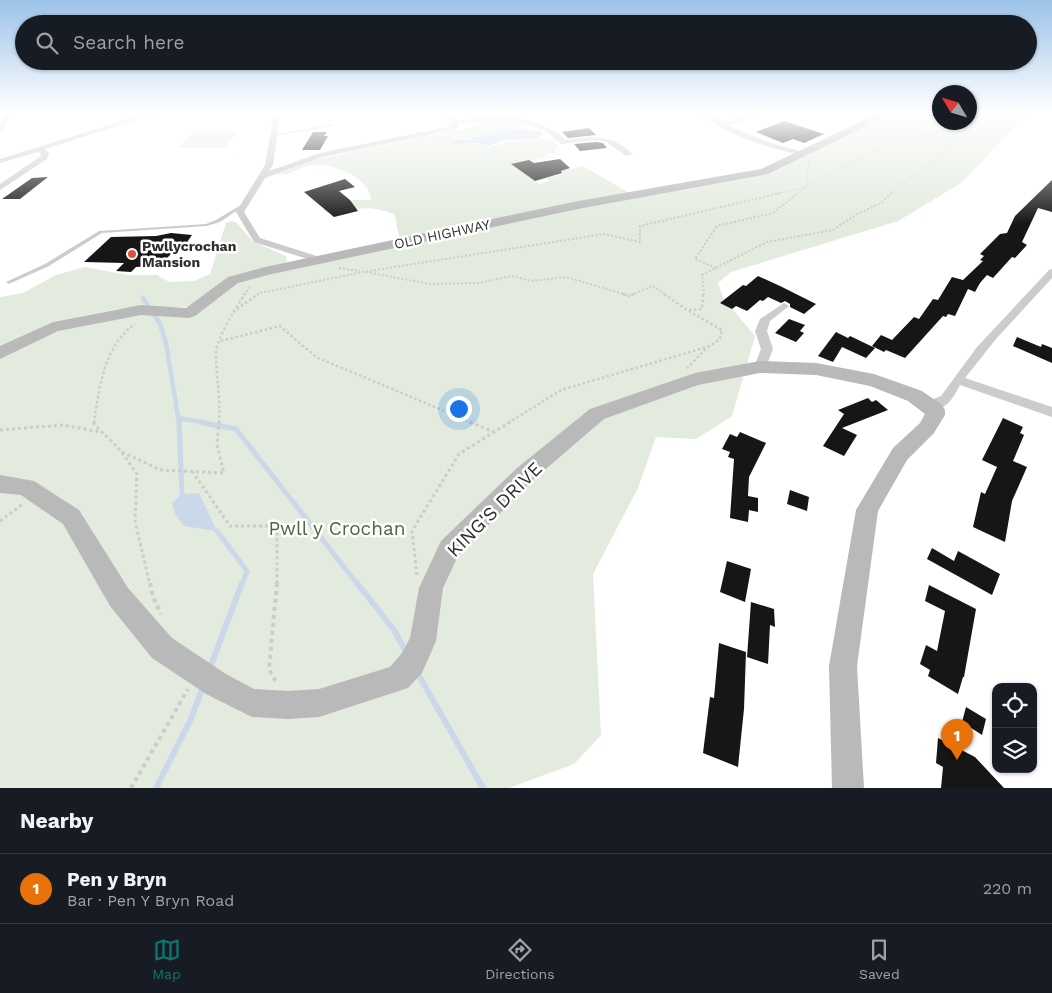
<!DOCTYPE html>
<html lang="en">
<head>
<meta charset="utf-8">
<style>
  body { margin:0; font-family:"Work Sans",sans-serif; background:#242831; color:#f1f3f6 }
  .controls { position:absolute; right:15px; bottom:15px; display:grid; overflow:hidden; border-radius:10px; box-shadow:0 1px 4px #0004 }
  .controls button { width:45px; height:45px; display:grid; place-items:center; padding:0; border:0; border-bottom:1px solid #363941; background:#171b24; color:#f1f3f6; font:25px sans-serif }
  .compass { position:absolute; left:932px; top:85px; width:45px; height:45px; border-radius:50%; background:#171b24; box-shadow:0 1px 4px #0004; rotate:308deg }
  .you { position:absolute; left:458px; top:408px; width:18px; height:18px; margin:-12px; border:4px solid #fff; border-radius:50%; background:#1a73e8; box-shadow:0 0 0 8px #1a73e833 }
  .badge { display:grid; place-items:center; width:32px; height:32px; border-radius:50%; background:#0f766e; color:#fff; font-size:16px; font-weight:700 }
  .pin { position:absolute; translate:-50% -41px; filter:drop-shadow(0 1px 2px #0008) }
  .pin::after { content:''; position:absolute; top:26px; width:18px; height:15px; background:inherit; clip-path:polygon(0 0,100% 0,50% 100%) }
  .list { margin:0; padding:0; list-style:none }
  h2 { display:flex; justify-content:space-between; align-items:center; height:65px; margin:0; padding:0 20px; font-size:21px }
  h2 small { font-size:16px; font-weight:400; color:#9ea1a6 }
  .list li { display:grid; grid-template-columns:32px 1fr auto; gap:15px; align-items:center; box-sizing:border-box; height:70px; padding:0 20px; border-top:1px solid #363941 }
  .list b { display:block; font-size:19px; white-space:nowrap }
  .list p { margin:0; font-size:16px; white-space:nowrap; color:#9ea1a6 }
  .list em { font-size:16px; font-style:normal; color:#9ea1a6 }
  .icon { flex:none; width:28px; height:28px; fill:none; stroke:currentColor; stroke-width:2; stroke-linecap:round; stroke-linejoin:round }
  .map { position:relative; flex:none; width:1052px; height:788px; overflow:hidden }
  .search { position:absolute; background:#171b24; box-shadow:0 1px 4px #0004; left:15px; right:15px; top:15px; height:55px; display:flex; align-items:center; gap:12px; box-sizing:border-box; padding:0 18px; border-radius:28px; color:#9ea1a6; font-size:19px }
  .sheet { height:135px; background:#171b24 }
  nav { display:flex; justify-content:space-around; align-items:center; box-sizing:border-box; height:70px; border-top:1px solid #363941; background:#171b24; font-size:14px; color:#9ea1a6 }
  nav a { display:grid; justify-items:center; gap:2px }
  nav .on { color:#0f766e }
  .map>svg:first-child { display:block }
</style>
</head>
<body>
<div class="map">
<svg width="1052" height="788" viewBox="0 0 1052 788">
  <rect width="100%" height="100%" fill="#fff"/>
  <path fill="#e2ebde" d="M888,113H939L940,122H970V113H1028L961,183L898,221L731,272L718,283L723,298L755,336L732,416L696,439L656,437L638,488L593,574L601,735L574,764L509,788H0V353L53,327L141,310L189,313L233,280L400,243L395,215C371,204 354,209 328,213L323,210L326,207L354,200H371C370,176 331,163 311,165C300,166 288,177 278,174L317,159L472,127L493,118L526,122L522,128L495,131L454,142L472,143L490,147L513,141L548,139L555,141L557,147L554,153H548L546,156L512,165L539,184L549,181L546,178L562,174L561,171L583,166L633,195L764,172Z
    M239,131L224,148H178L194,132Z
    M232,221L237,223L252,241L286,256L287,262L229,278L188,307L118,309L52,322L0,348V297L23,293L56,275L85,267L128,275H157L169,282L194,281L210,274L226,223Z"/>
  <path fill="#cbd8ea" d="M525,129L541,132L542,136L536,139L505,140L488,146L476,143L451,144L457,140H465L492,132Z
    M199,493L217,531L184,526L175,514L172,503L182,494Z"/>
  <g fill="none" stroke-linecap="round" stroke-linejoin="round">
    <path stroke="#cbd8ea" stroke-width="4.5" d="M143,298L160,324L166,343L179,423
      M179,418L206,423"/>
    <path stroke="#cbd8ea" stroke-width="5" d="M179,422L182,494
      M199,422L236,429L358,585
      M217,531L247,571L242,585"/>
    <path stroke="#cbd8ea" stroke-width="6" d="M357,583L394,630L407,654
      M210,668L242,583
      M417,672L483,788
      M156,788L191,719L203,687"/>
  </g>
  <path fill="#161616" d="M784,121L824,134L804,143L793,139L783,143L756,132Z
    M589,128L596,135L568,138L562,132Z
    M313,132H327L324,136H328L320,150H302Z
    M596,142L603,143L607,148L580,151L574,144Z
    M560,159L570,168L561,171L562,173L535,181L511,164L529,160L534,163Z
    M48,177L20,199H2L32,178Z
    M345,179L355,187L339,191L350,200L358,211L334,217L304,192Z
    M1052,180V212L1038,208L1022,242L1027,245L1015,258L1012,257L993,278L987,275L980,283L975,292L968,289L955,316L948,314L946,317L943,316L905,358L886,350L884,352L872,346L881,335L892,340L914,317L919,319L933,299L938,300L952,277L963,280L983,261L980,260L984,256L980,254L1000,234L1007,233L1015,216Z
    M171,233L192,235L185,245H180L159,266L136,267L131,272L116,271L124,263L84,262L111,237L156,236Z
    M758,276L780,286L816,304L804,314L790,307V304L785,301L781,303L768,297L763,301L760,300L747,311L736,306L732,309L720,303L743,285L746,286Z
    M789,319L805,325L800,331L804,333L796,342L775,333Z
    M836,332L848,338L850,336L875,348L866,358L842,347L833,362L818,356Z
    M1017,337L1041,347L1042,344L1052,348V363L1013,346Z
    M868,398L872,402L876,400L888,410L842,428L857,435L844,456L823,446L844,414L838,410Z
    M1003,418L1023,427L1020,433L1024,435L1013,461L1027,467L1012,501L1005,542L973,527L981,492L985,494L997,467L982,460Z
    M740,432L766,443L749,477L748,496L758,498V512L749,510L748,522L730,518L734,459L728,457L730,452L722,449L730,434L737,437Z
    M790,490L809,497L807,511L787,504Z
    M932,548L954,561L958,551L1000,574L992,595L927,559Z
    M727,561L751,569L745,602L720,592Z
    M929,585L976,609L964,677H963L958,694L928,676L930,670L920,664L926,645L937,651L945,611L925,601Z
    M751,602L774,609L775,627L770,625L768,664L747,657Z
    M719,643L746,652L744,709L738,767L703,753L710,697L714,698Z
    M966,707L986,719L982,735L962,722Z
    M938,738L975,757L1004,788H941L943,767L936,763Z"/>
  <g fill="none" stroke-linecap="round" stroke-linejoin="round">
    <path stroke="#ccc" stroke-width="1" stroke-dasharray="1 1" stroke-linecap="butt" d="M897,118L907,113
      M540,159L555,157L560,149
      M806,187L809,161
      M775,194L806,187
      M797,194L806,187L889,142L931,134L975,122L991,113
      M890,194C917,169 955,153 975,122"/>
    <path stroke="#ccc" stroke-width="2" stroke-dasharray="2 2" stroke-linecap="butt" d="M339,268L360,271
      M716,268L695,259L717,226L773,213L798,193
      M366,272L430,284L479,283L511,276L532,281L566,277L627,295
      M244,295L250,287
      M257,295L260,293L363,272L604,234L640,242V226L781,193
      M631,295L653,286L666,295
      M704,295L702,275L767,242L833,230L857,214L881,203L892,193"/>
    <path stroke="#ccc" stroke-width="2.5" stroke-dasharray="2.5 2.5" stroke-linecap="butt" d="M623,294L629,296L634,294
      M664,294L687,310L722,330L720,339L708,347L687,368
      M689,310L702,309L703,294
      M233,312L258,294
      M221,341L280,326L316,357L473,423
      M94,423C99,389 104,345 135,324
      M219,423C221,398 216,377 216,353C216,339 237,306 245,294
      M508,423L561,390L707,347"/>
    <path stroke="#ccc" stroke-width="3" stroke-dasharray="3 3" stroke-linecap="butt" d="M94,422V424L121,451L137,474L135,521L150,585
      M470,422L494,432
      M0,430L62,425L101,432
      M122,452L161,470L224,473L217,445L219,422
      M192,471L230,526H277V585
      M0,521L23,504
      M417,575L412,531L459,454L510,422"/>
    <path stroke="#ccc" stroke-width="4" stroke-dasharray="4 4" stroke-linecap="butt" d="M150,583L153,597L161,614
      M277,583L269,669L277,684
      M131,788L188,689"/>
    <path fill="#ccc" fill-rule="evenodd" d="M332,124H333V126L274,136L272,135Z
      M244,203L247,204L220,222L207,226L102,233L49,266L11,283L9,284L6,282L45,264L99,231L206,224L216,220Z"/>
    <path fill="#ccc" fill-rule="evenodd" d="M5,113H12L3,130L0,132V124Z
      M147,113H158L45,149L49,153L47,159L0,190V184L41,156V154L38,152L0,163V159Z
      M274,113H280L273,165L269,171L320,153L451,126L452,125L446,113H453L456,121C495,115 534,113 566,140C593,136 611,133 633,154L626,156L606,142L596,140L561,144L546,131L524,123L490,121L458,124V127L453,130L322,157L265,178L244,212L260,238L323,258L325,260L320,263L254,242L236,212L265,165Z
      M700,113H708L724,123L751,113H761L729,126L765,141L805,153L801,155C765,147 728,136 700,113Z
      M1052,269V278L996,339L965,378L1052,407V417L960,385C953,399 944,414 926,408L925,405L926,402L941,396L977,347L1049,270Z
      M784,303L789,306L770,321L767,331L773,349L766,367L760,371L756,370L754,367L761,349L755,331L760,319Z"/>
    <path fill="#b9b9b9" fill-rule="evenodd" d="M879,113H893L768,174L578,209L272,274L238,283L195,316L189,318L141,315L58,331L0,359V346L53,322L141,305L186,308L228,277L265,267L578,201L761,169Z
      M760,361L816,363L874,374L922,391L942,405L945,410V415L934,433L907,460L878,511L857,666L864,788H832L829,666L856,510L893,448L920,423L925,414L908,401L870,386L816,375L760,373L698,385L604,419L533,480L458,556L443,588L436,641L422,673L408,688L319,717L288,719L252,717L206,694L152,658L110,606L63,524L21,495L0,493V475L34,481L79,510L128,588L172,638L226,674L254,689L288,691L319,689L390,667L402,653L410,638L419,588L441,541L517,468L590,409L695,373Z"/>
  </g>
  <linearGradient id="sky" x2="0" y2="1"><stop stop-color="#9cc2e9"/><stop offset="0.5" stop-color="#fff"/><stop offset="1" stop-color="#fff" stop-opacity="0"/></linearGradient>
  <rect width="1052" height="224" fill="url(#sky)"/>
  <circle fill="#db503c" stroke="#fff" stroke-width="2" cx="132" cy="254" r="5"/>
  <g text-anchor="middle" stroke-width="5" stroke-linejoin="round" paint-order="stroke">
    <g font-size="14" fill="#2f2f2f" stroke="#fff">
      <text transform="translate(442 234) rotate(-12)" y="5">OLD HIGHWAY</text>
    </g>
    <g font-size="14" font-weight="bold" fill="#2f2f2f" stroke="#fff" text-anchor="start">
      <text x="142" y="251">Pwllycrochan<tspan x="142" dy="16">Mansion</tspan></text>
    </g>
    <g font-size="19" fill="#2f2f2f" stroke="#fff">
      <text transform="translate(494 509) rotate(-45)" y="7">KING'S DRIVE</text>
    </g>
    <g font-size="19" fill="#4a683f" stroke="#fff">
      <text x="337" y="535">Pwll y Crochan</text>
    </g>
  </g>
</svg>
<div class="controls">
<button><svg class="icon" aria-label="locate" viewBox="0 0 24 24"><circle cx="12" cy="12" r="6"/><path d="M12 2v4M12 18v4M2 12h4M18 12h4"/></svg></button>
<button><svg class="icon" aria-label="layers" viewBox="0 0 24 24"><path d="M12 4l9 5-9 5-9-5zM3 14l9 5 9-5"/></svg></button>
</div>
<svg class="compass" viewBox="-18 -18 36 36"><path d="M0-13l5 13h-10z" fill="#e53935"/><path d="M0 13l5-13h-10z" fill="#9ea1a6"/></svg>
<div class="you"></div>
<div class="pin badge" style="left:957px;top:760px;background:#e8710a">1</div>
<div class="search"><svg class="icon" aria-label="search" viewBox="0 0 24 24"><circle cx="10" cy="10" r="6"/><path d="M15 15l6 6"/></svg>Search here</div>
</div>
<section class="sheet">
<h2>Nearby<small></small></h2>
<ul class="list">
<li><span class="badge" style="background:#e8710a">1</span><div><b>Pen y Bryn</b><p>Bar · Pen Y Bryn Road</p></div><em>220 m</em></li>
</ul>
</section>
<nav>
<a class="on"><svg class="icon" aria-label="map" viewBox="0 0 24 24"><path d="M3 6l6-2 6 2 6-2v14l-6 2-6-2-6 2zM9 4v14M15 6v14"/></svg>Map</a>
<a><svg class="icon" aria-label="directions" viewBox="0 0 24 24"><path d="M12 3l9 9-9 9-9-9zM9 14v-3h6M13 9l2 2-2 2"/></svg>Directions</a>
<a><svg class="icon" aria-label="saved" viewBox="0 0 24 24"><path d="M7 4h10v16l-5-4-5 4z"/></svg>Saved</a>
</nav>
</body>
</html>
